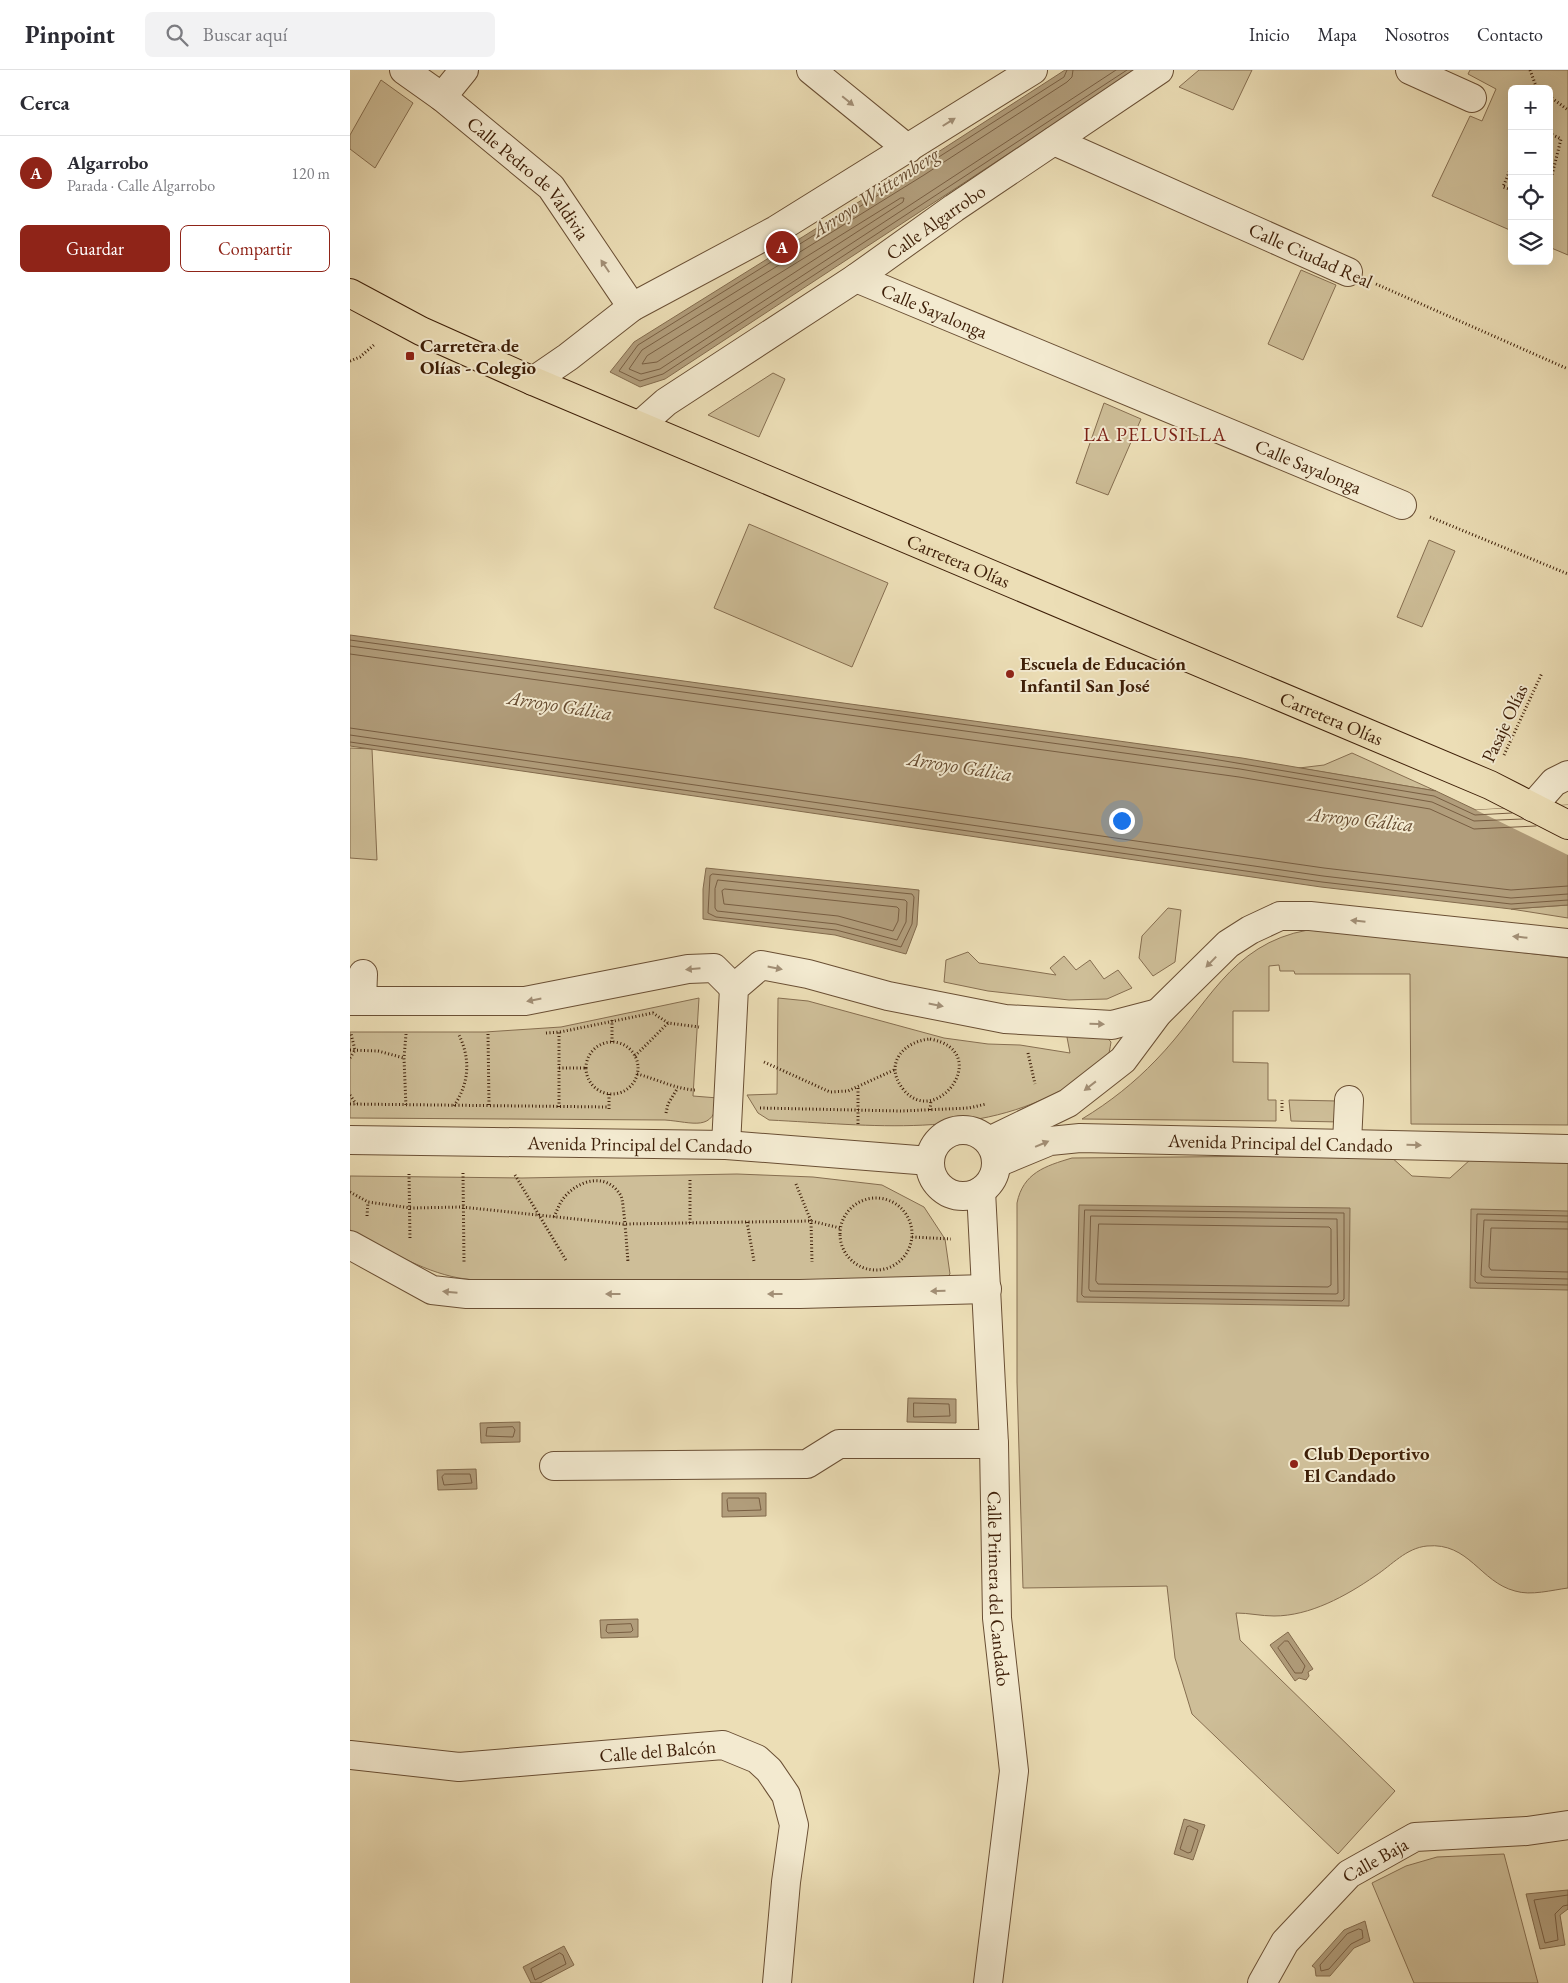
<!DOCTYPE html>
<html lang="es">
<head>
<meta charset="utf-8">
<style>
  body { margin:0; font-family:"EB Garamond",serif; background:#f2f2f3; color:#2b2b33 }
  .controls { position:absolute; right:15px; top:15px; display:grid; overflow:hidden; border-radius:8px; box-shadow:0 5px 20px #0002 }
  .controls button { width:45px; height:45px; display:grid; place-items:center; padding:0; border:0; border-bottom:1px solid #e1e1e2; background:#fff; color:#2b2b33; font:25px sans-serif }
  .you { position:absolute; left:771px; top:750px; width:18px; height:18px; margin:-12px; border:4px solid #fff; border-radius:50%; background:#1a73e8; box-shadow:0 0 0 8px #1a73e833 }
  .badge { display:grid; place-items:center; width:32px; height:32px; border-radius:50%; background:#8f2418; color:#fff; font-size:16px; font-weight:700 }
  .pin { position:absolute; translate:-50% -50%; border:2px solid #fff; box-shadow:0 1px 5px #0006 }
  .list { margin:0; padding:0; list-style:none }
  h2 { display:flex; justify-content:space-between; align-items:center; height:65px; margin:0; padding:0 20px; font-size:21px }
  h2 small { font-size:16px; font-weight:400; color:#7c7c81 }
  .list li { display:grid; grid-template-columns:32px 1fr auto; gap:15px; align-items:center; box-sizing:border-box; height:75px; padding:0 20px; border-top:1px solid #e1e1e2 }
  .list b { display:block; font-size:19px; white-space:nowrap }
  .list p { margin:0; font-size:16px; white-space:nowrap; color:#7c7c81 }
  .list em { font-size:16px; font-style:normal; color:#7c7c81 }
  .actions { display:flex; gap:10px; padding:15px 20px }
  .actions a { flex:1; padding:11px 0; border:1px solid #8f2418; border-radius:8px; text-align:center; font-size:18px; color:#8f2418 }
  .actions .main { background:#8f2418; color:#fff }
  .icon { flex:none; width:28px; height:28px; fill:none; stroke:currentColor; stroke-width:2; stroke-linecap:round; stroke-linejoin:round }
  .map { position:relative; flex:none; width:1218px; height:1913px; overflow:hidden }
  header { display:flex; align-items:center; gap:30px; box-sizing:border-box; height:70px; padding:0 25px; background:#fff; border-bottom:1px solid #e1e1e2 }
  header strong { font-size:24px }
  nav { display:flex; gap:28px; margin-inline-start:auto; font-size:18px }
  .search { width:350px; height:45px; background:#f2f2f3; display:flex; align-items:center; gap:12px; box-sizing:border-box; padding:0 18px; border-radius:8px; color:#7c7c81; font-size:19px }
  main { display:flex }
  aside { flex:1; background:#fff }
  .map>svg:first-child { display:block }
</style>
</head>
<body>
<header>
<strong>Pinpoint</strong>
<div class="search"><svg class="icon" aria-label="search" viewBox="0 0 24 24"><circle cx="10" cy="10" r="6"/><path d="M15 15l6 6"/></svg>Buscar aquí</div>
<nav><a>Inicio</a><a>Mapa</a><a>Nosotros</a><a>Contacto</a></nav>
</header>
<main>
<aside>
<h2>Cerca<small></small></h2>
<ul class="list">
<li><span class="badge">A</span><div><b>Algarrobo</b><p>Parada · Calle Algarrobo</p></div><em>120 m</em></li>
</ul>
<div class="actions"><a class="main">Guardar</a><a>Compartir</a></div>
</aside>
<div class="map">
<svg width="1218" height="1913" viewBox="0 0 1218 1913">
  <rect width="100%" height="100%" fill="#ecdeb6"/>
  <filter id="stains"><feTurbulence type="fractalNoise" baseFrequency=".004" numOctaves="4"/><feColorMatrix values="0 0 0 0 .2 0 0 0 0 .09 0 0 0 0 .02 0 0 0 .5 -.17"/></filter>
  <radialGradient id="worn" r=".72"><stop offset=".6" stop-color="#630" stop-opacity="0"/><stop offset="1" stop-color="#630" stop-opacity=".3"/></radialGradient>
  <path fill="#cebe98" stroke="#866e50" d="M849,0H902L883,40L829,17Z
    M1120,0H1218V185L1199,177V19H1162V161L1082,126L1120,46L1132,51L1146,19L1118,4Z
    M31,10L63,33L25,98L0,79V65Z
    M951,200L986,215L953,290L918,274Z
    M423,303L435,309L409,367L358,345Z
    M754,333L791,349L758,425L726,413Z
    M399,454L538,513L502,597L364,538Z
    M1079,470L1105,481L1072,557L1047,547Z
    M0,678L22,679L27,790L0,788Z
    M1002,683L1086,721L949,698L974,695Z
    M1218,835V848L1161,839Z
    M818,838L831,840L825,892L803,906L789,888L792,866Z
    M958,860L1060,869L1218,888V1055L1061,1054L1060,904H945L944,901H930L929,895L919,896V941H883V992L918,993V1030H926V1051L732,1049C760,1032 784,1013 806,990C857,938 879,874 958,860Z
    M618,882L629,893L706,905L700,898L714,886L726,900L740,890L754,909L768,900L782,918L757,929L719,930L638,921L594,912L596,890Z
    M349,928L343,1026L368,1028C364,1063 343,1052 315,1050L0,1048V962H135L211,957Z
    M428,928L458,931L594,968L638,974L670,975L720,983L716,962L754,964L761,972C760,978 759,986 756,991C749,1002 730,1009 719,1016C627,1070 521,1055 419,1050L408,1043L397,1025L427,1024Z
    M939,1030L988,1031L990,1052L941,1051Z
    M1039,1085L1062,1106L1100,1108L1121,1089L1218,1093V1518C1202,1520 1181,1526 1165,1521C1130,1512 1119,1472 1077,1476C1056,1478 1042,1495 1025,1506C996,1526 960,1546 924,1546C911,1546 899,1543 886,1543L890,1570L1045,1721L988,1784L842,1644L825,1588L817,1516L673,1518L667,1312V1133C673,1103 695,1096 722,1088Z
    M387,1104L463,1107L532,1115L574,1137L595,1169L600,1204L593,1212L167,1215C148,1212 128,1211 109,1208C71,1201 34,1178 0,1160V1106L172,1108Z
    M1154,1784L1188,1913H1064L1022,1813L1056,1796L1087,1787Z"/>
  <path fill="#b19d7b" stroke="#836b4d" d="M715,0H786L315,309L290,317L260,302L284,272L568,95Z
    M0,565L892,688L1086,721L1126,740L1218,735V835L1161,839L971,817L0,676Z
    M356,798L569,820L567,855L556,884L485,865L353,849V819Z
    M729,1135L1000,1138L999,1236L727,1232Z
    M1121,1139L1218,1141V1220L1120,1218Z
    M558,1328L606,1329V1353L557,1352Z
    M170,1352V1372L131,1373L130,1353Z
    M126,1399L127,1419L88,1420L87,1400Z
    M372,1423H416V1446L372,1447Z
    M288,1549V1567L251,1568L250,1550Z
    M938,1562L963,1599L958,1602L959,1606L956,1610L949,1608L945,1611L920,1575Z
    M834,1749L855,1755L843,1790L824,1784Z
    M1218,1820V1839L1210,1845L1215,1875L1190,1879L1176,1824Z
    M1015,1851L1020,1871L1004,1878L980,1906H966L965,1898L962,1896L994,1860Z
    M214,1876L224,1895L190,1913H181L173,1897Z"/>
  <path fill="#ecdeb6" d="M1218,735V785L1126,740Z"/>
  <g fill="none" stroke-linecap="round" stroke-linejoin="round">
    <path stroke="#785e42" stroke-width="1" d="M717,0L714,7L570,99L288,275L269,301L290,311L313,304L777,0
      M723,0L722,7L717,12L574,105L292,280L279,299L291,304L310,299L766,0
      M551,128H554L553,132L307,292L292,294L297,286Z
      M0,570L851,687L1084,726L1125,745L1162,743
      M0,576L890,699L1082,732L1124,751L1173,749
      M0,584L889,707L1080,739L1124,759L1186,756
      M0,658L974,798L1161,820L1218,816
      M0,665L973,806L1161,828L1218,824
      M0,672L972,812L1161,834L1218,830
      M363,804L562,824L564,827L562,854L551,877L486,860L366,847L358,843L360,806Z
      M368,810L555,830L557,832L556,852L547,870L486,854L367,841L365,838V819Z
      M375,819L547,837L549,839L548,851L543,861L488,846L374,834L372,821Z
      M735,1140L994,1143V1229L992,1231L734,1227L732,1225Z
      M741,1146L987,1149L988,1223L986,1224L740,1221L739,1219Z
      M1218,1146L1127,1144L1125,1211L1127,1213L1218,1215
      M1218,1152L1134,1150L1131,1205L1134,1207L1218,1209
      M749,1154L979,1157L981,1159V1215L978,1217L748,1214L746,1211Z
      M1218,1159L1141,1158L1139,1197L1141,1200L1218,1202
      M564,1333L599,1334L600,1346L564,1347Z
      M163,1357L165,1360L163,1367L136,1366L137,1358Z
      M95,1404H120L122,1413L94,1415L92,1407Z
      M379,1428H409L411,1440L378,1441L377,1430Z
      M281,1554L283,1560L281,1562L258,1563L256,1561L257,1555Z
      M935,1571H938L955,1596L952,1603H945L928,1578Z
      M840,1756L848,1760L841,1782L838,1783L830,1779L837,1757Z
      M1218,1825L1184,1830L1195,1873L1208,1870L1205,1844L1213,1836L1218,1835
      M1009,1859L1012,1860L1013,1868L1001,1874L979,1899L971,1901L970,1895L997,1864Z
      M210,1883L213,1885L216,1894L185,1910L181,1899Z"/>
    <g stroke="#6a4f34" stroke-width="30">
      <g id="minor">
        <path id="s1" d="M54,0L92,27L201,117L282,237"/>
        <path d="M461,0L558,79"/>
        <path d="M1060,0L1122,28"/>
        <path d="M92,27L114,0"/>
        <path d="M704,71L998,202"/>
        <path id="s2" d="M506,208L1052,435"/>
        <path d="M183,311L218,287L282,237L426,160L683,0"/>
        <path id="s3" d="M290,355L316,332L506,208L604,138L809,0"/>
        <path d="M1182,737L1204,712L1218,705"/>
        <path d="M0,931H175L338,899L364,898L384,918"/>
        <path d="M12,931L13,904"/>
        <circle cx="613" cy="1093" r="33"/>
        <path id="s4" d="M0,1070L376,1075L580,1091"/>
        <path d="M639,1071L718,1033L773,990L808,943L878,874L900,860L930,846H960L1218,873"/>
        <path d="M997,1073L999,1030"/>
        <path d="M376,1075L384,918L411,895L458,904L538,926L655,949L762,955L808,943"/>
        <path id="s5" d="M647,1093L700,1071L730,1068L1218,1079"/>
        <path id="s6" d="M631,1121L644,1374L647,1548L664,1701L638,1913"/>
        <path d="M0,1175L82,1220L117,1224H450L637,1219"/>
        <path d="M204,1396L457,1394L489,1374H644"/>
        <path id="s7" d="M0,1685L109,1697L373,1675L407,1689L419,1700L436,1725L444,1755L436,1812L427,1913"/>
        <path id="s8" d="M912,1913L935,1872L999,1804L1065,1767L1177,1761L1218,1755"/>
      </g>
    </g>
    <g stroke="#3e1f08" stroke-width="30">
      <g id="major">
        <path id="s9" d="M0,223L71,261L183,311L1140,715L1218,755"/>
      </g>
    </g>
    <path stroke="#3e1f08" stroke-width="3" stroke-dasharray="1 2.5" stroke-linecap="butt" d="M1180,0L1187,19
      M1199,26L1218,40
      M1199,63L1211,69L1199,117
      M1162,95L1153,117L1162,120
      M1026,214L1218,299
      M0,291L10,287L25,274
      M1080,447L1218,504
      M1154,685L1192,603
      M262,950V972
      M196,963L210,962L303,943L318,953L349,957
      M56,964L54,988L56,1037
      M138,964L139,1035
      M580,969C645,981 586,1061 553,1019C533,994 554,971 580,969Z
      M236 998a26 26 0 1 1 52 0a26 26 0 1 1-52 0Z
      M0,980L28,981L54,988
      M678,983L685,1014
      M285,986L318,953
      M0,988L5,980L1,964
      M414,992L480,1022L498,1021L544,1000
      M209,998H235
      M287,1004C307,1009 325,1019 345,1020
      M259,1024V1039
      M0,1025L6,1034
      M0,1034L259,1037
      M104,1036C119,1013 121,990 109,965
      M209,1037V960
      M410,1038L551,1041L619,1038L636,1034
      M580,1040L581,1030
      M932,1041V1030
      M316,1043L318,1034L327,1019
      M508,1054V1017
      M113,1103L114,1192
      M59,1104L60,1170
      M165,1105L217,1192
      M446,1114L461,1151L462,1192
      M0,1122L18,1132L61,1138L112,1137L273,1154L461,1151L490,1158
      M490 1164a36 36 0 1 1 72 0a36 36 0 1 1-72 0Z
      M17,1146L18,1132
      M204,1147C207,1141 209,1134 213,1129C227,1110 257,1101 271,1126C274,1132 277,1181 278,1192
      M397,1152L404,1191
      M340,1153V1108
      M562,1167L601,1169"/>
    <use href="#minor" stroke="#f3ead0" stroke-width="28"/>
    <use href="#major" stroke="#ecdeb6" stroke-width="28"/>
  </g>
  <defs><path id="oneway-solid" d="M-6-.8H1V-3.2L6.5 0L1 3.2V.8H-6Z" transform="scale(1.25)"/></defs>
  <g fill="#a28f76">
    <use href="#oneway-solid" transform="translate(498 31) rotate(39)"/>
    <use href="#oneway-solid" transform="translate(599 52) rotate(-32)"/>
    <use href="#oneway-solid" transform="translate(255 196) rotate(-124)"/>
    <use href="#oneway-solid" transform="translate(1008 851) rotate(-174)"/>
    <use href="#oneway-solid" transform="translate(1170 867) rotate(-174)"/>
    <use href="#oneway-solid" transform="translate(861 892) rotate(134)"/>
    <use href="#oneway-solid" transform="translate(425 898) rotate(11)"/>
    <use href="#oneway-solid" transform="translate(343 899) rotate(175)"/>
    <use href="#oneway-solid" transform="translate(184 930) rotate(169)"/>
    <use href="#oneway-solid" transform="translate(586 935) rotate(11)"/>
    <use href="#oneway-solid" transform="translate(747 954) rotate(1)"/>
    <use href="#oneway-solid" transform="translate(740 1016) rotate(142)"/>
    <use href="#oneway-solid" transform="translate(692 1074) rotate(-23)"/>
    <use href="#oneway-solid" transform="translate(1064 1075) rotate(1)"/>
    <use href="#oneway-solid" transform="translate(588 1221) rotate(178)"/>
    <use href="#oneway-solid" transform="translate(100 1222) rotate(-175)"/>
    <use href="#oneway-solid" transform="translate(263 1224) rotate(180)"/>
    <use href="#oneway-solid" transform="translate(425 1224) rotate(-180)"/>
  </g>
  <g fill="#8f2418" stroke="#f3ead0" stroke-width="2">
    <rect x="55" y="281" width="10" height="10" rx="2.5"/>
    <circle cx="660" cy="604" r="5"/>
    <circle cx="944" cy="1394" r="5"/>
  </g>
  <g text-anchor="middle" stroke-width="4" stroke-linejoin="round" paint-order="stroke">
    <g font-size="19" fill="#3e1f08" stroke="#f3ead0">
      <text dy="7" stroke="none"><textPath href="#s1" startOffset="166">Calle Pedro de Valdivia</textPath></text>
      <text dy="7" stroke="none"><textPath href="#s3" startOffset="359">Calle Algarrobo</textPath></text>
      <text transform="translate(961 185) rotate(24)" y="7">Calle Ciudad Real</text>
      <text dy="7" stroke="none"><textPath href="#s2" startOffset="85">Calle Sayalonga</textPath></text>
      <text dy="7" stroke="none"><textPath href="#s2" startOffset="490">Calle Sayalonga</textPath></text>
      <text dy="7" stroke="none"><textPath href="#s9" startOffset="665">Carretera Olías</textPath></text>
      <text dy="7" stroke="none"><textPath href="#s9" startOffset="1070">Carretera Olías</textPath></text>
      <text transform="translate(1154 653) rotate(-65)" y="7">Pasaje Olías</text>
      <text dy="7" stroke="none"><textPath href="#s5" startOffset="288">Avenida Principal del Candado</textPath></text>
      <text dy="7" stroke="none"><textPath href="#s4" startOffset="290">Avenida Principal del Candado</textPath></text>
      <text dy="7" stroke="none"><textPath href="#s6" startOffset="398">Calle Primera del Candado</textPath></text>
      <text dy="7" stroke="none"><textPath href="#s7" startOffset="309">Calle del Balcón</textPath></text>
      <text dy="7" stroke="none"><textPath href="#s8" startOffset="170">Calle Baja</textPath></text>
    </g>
    <g font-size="19" font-weight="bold" fill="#3e1f08" stroke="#f3ead0" text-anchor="start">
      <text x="70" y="282">Carretera de<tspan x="70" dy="22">Olías - Colegio</tspan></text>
      <text x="670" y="600">Escuela de Educación<tspan x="670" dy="22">Infantil San José</tspan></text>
      <text x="954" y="1390">Club Deportivo<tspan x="954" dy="22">El Candado</tspan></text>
    </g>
    <g font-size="20" font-style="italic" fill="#664b30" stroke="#f3ead0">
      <text transform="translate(525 122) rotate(-33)" y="7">Arroyo Wittemberg</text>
      <text transform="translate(210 635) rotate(9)" y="7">Arroyo Gálica</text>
      <text transform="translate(610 696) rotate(9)" y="7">Arroyo Gálica</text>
      <text transform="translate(1011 749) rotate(6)" y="7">Arroyo Gálica</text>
    </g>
    <g font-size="20" letter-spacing="1" fill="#7a1f14" stroke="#f3ead0">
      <text x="805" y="371">LA PELUSILLA</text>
    </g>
  </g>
  <rect width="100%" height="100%" filter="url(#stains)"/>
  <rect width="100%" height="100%" fill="url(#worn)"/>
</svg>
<div class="controls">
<button>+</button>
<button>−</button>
<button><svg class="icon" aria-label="locate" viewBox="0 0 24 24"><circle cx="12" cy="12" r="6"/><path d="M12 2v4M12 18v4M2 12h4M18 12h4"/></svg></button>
<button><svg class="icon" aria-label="layers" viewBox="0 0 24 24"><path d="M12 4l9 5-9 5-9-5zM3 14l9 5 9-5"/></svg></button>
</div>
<div class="you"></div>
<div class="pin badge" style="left:432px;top:177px">A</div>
</div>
</main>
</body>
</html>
